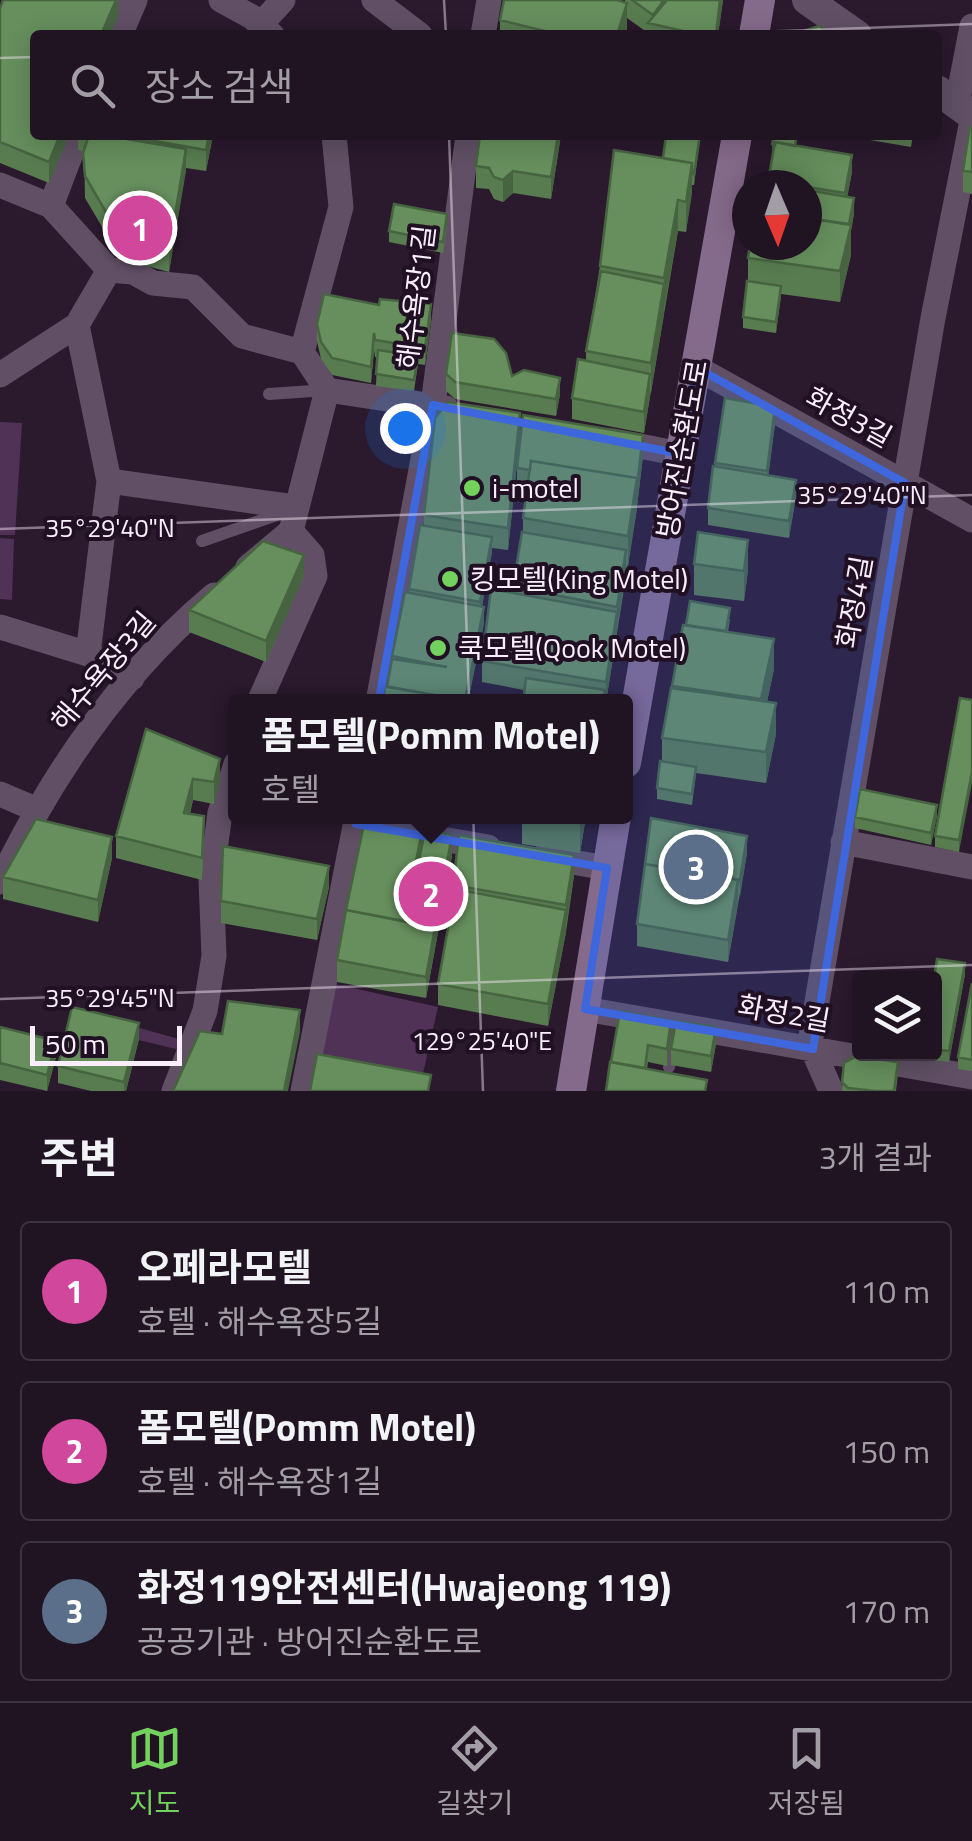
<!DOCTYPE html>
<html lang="ko">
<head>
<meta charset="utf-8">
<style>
  body { margin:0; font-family:"Titillium Web","Noto Sans KR",sans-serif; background:#281c2a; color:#f1f3f6 }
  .controls { position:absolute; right:30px; bottom:30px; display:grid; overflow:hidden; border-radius:10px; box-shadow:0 5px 25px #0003 }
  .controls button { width:90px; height:90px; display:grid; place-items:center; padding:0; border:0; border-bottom:2px solid #3d3240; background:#201322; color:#f1f3f6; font:50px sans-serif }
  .compass { position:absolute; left:732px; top:170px; width:90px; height:90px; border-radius:50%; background:#201322; box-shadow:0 5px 25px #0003; rotate:178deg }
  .scale { position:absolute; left:30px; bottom:25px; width:152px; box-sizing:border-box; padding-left:10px; border:5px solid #faeefc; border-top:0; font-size:28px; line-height:35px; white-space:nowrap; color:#faeefc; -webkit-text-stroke:8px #211024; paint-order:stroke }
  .you { position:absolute; left:405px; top:428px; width:35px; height:35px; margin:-25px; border:8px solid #fff; border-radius:50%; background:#1a73e8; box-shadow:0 0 0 15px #1a73e833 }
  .badge { display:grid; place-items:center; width:65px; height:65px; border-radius:50%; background:#73d25d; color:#fff; font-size:32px; font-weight:700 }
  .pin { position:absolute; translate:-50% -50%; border:5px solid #fff; box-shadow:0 2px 10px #0006 }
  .popup { position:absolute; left:228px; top:694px; width:405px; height:130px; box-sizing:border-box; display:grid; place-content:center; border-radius:10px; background:#201322; filter:drop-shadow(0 2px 8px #0005); font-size:32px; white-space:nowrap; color:#a29ea5 }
  .popup b { font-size:38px; color:#f1f3f6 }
  .popup::after { content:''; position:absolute; left:50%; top:100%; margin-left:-20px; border:20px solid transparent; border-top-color:#201322 }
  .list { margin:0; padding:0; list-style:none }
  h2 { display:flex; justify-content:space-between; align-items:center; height:130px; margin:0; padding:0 40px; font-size:42px }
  h2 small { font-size:32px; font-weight:400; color:#a29ea5 }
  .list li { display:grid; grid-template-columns:65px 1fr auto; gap:30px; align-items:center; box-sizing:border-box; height:140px; margin:0 20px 20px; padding:0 20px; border:2px solid #3d3240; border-radius:10px }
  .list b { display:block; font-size:38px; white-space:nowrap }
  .list p { margin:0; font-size:32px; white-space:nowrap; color:#a29ea5 }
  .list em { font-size:32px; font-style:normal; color:#a29ea5 }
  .icon { flex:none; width:55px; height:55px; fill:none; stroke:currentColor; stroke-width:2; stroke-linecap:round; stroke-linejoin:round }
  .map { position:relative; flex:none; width:972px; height:1091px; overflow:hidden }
  .search { position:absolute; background:#201322; box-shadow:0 5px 25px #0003; left:30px; right:30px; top:30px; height:110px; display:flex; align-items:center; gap:25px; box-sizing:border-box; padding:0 35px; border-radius:10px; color:#a29ea5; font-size:38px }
  .sheet { height:610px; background:#201322 }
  nav { display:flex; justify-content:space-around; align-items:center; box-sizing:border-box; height:140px; border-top:2px solid #3d3240; background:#201322; font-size:28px; color:#a29ea5 }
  nav a { display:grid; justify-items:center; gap:5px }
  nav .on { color:#73d25d }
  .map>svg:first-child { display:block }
</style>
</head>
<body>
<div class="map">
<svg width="972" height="1091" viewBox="0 0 972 1091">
  <rect width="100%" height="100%" fill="#2b192e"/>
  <path fill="#4f3256" d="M0,422L22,423L15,535H0Z
    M0,538L14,539L12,600L0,599Z
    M335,984L438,1007L420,1087L316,1069Z
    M75,1010L186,1041L180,1050L72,1024Z"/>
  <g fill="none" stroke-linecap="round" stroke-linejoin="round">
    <path stroke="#615065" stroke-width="12" d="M269,394L327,390
      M202,541L288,511
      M669,1067L674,1037"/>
    <path stroke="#615065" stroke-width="25" d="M67,0H128
      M221,0L252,17L272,35
      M374,0L420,35
      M261,24L283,0
      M120,35L135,0
      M483,35L489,0
      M957,104L972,26
      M0,185L51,206L109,270
      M51,206L78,135
      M109,270L133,272L153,283L193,287L242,336L302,352
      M77,325L109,481L88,654
      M302,352L341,207L334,135
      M697,368L972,520
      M0,375L77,325L109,270
      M327,390L446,408
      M613,441L681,454
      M109,481L295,507
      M248,567L291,531
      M0,627L88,654L132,678
      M259,702L315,576L312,555L291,531L327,390L302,352
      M378,702L433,405L468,135
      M0,794L35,809
      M356,824L488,847
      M843,842L972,867
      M543,857L607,868
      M0,882C52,774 121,673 214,595
      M585,1009L972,1077
      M174,1091L205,1011L214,956L211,879L220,813L236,764
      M303,1091L357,816
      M831,1091L810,1043L933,318L972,121"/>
    <path stroke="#615065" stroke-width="30" d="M807,0L857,35
      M937,90L972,115"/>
    <path stroke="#856b8b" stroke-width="30" d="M754,35L760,0
      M626,763L737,135
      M571,1091L616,816"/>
  </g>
  <path fill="#587b50" d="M118,0V16L35,135H69L49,183L0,163V8Z
    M625,0H723L718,35H648V33L627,18V35H500V20L625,3Z
    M972,128V194L963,192V171Z
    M78,135H213L206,171L186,168L169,272L121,259L85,198L84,151L78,150Z
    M480,135H561L551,199L513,193L503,202L494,199L489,189L476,188V166Z
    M700,135L694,185H692L686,232L678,231L644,433L572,419V398L586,361V351L600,266L663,158Z
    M870,135H913L911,147L870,140Z
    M772,144L797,146L852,172L847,197L854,214L851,230V255L840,302L781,294L776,333L743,328V317L748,281V258L807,245V185H764L768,184L773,156Z
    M447,225L443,253L389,242V231Z
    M431,320L425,365L418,364L414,391L376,386L377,357H375L374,350L371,383L332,375L321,359L317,341V324Z
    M446,374L512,376L560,394L556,416L455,399L446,391Z
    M775,424L768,475L796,496L789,538L708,525V508L715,463Z
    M520,435L508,550L492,548L482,606L484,623L468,701L387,687L405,592L409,593L424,525V515Z
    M643,456L637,507L606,702H523L524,690L482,682V661L513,593L523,532V518L527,491L517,489V468Z
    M694,564L748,570L744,601L694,595Z
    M304,576L266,662L189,632V610Z
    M730,619L728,632L774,669L767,702L776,734L766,783L696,773L692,805L657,799V788L662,762V738L683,625Z
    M960,698L959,852L935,847V836Z
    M146,729L220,781L214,804L193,800L190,814L204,838L202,880L116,858V836Z
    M377,816H405L404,824Z
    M522,816H586L580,853L522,844Z
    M937,816L931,845L855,828V817Z
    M421,850L452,856L426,998L337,982V960Z
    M747,853L728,962L637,946V924Z
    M112,858L98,922L3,899V877Z
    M574,876L566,932L548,1026L438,1005V984L453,901V885Z
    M329,887L317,940L221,923V901Z
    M965,974L949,1062L922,1059V1054H934V978Z
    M972,983V1071L958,1069V1057Z
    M620,1011L671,1037L667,1066L648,1062L647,1069L707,1091L611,1063Z
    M0,1027L56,1057L47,1091L0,1080Z
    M139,1039L126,1091H91L58,1083V1066Z
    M716,1044L711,1072L671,1065V1049Z
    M844,1063L898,1073L896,1091H842Z"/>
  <path fill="#476441" d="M116,0H118V16L110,35H101Z
    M720,0H723L718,35H716Z
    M627,3V35H617Z
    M60,135H69L49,183V162Z
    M209,135H213L206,171V150Z
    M558,135H561L551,199V177Z
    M700,135V140L694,185V174Z
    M186,149V171L169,272V251Z
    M852,155V172L845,210V193Z
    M692,163V194L686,232V202Z
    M513,171V193L503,202V180Z
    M854,198V214L851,230V255L840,302V271Z
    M678,200V231L664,309V278Z
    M664,284V314L651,393V363Z
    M781,286V297L776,333V322Z
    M431,304V320L425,365V348Z
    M374,333V350L371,383V367Z
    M650,374V396L644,433V412Z
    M560,378V394L556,416V399Z
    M775,407V424L767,488V471Z
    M520,413V435L508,550V528Z
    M643,435V456L637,507V486Z
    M637,478V509L628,567V536Z
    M796,480V496L789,538V521Z
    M492,537V553L480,618V602Z
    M748,540V570L744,601V571Z
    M626,550V572L617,629V607Z
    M304,555V576L266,662V641Z
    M484,607V623L468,702H464Z
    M617,612V634L606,702V682Z
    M774,639V669L761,729V699Z
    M776,703V734L766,783V752Z
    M220,759V781L214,804V782Z
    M972,772V783L959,852V840Z
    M193,779V800L184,835V813Z
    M937,805V816L931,845V833Z
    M581,816H586L580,853V823Z
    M452,835V856L426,998V977Z
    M421,836V853L404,938V921Z
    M747,836V853L740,897V880Z
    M112,837V858L98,922V900Z
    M574,855V876L566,926V905Z
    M329,866V887L317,940V919Z
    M738,880V902L728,962V940Z
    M566,910V932L548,1026V1004Z
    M965,963V974L949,1062V1051Z
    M300,1010V1032L288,1091H284Z
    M671,1021V1037L667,1066V1049Z
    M139,1023V1039L126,1091H124V1082Z
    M716,1027V1044L711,1072V1056Z
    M56,1041V1057L47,1091V1075Z"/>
  <path fill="#668f5d" stroke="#476441" stroke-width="2.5" d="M3,0H116L101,35H35V135H60L49,162L0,142V8Z
    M504,0H617L627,3L617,35H561L500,20Z
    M632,0H664L653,15Z
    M667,0H720L716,35H701L648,23Z
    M819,26L832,35H793Z
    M970,126L972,128V172L963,171Z
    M89,135H103L186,149L169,251L121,238L85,176L83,153Z
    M120,135H209L206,150Z
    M480,135H558L551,177L513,171L503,180L494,177L489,168L476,166Z
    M666,135H700L694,174H692V163L663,158Z
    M774,135H797L795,146L775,142V145L772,144Z
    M775,142L852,155L845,193L807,187V185H793L768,181Z
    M614,150L692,163L686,202L678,200L664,278L600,266Z
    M807,190L854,198L849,224L807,218Z
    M394,204L447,214L443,242L389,231Z
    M807,218L851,225L840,271L748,258L750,245H807Z
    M601,271L664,284L651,363L586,351Z
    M747,281L781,286L776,322L743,317Z
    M324,294L379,305L380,299L431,304L425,348L375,340L374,333L371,367L332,358L321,342L317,324Z
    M452,333L494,339L506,353L512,376L524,370L560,378L556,399L455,382L446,374Z
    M378,350L418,356L414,380L376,374Z
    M578,359L650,374L644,412L572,398Z
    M725,398L775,407L767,471L715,463Z
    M448,402L520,413L508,528L424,515L435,418Z
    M523,415L643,435L637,486V478L531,461L530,470L517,468Z
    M531,461L637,478L628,536L523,518Z
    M713,466L796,480L789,521L708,508Z
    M420,525L492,537L480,602L409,589Z
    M522,532L626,550L617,607L513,587Z
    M698,532L748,540L744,571L694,564Z
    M263,541L304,555L266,641L189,610Z
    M491,589L617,612L606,682L482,661Z
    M405,592L484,607L465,700L387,687L392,659L447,667L392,656Z
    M690,601L730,608L726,631L686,625Z
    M683,625L774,639L761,699L672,686Z
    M526,678L605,690L603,702H523Z
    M385,686L472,702H383Z
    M671,688L776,703L766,752L662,738Z
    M960,698L972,700V772L959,840L935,836Z
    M146,729L220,759L214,782L193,779L184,813L204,816L202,858L116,836Z
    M660,761L696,767L692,794L657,788Z
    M860,789L937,805L931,833L855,817Z
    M541,816H581L580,823Z
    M651,818L747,836L740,880L645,864Z
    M36,819L112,837L98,900L3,877Z
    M364,824L421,836L404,921L346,910Z
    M425,830L452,835L426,977L337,960L346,910L407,922Z
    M459,835L574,855L566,905L453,885Z
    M223,846L329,866L317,919L221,901Z
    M645,864L738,880L728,940L637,924Z
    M455,889L566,910L548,1004L438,984Z
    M937,959L965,963L949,1051L934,1049V978Z
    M972,983V1060L958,1057Z
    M228,1001L300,1010L284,1091H173L200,1031L222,1034Z
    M72,1007L139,1023L124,1082L58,1066Z
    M620,1011L671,1021L667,1049L648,1045L645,1068L611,1062Z
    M676,1021L716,1027L711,1056L671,1049Z
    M0,1027L56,1041L47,1075L0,1063Z
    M317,1054L431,1075L428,1091H310Z
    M857,1056L898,1062L894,1091H875L848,1088L842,1082L844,1063Z
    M610,1062L707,1080L705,1091H606Z"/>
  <path fill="#3e66dd" fill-opacity="0.2" stroke="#3e66dd" stroke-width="8" stroke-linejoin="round" d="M697,368L905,483L813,1049L585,1009L607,868L356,824L433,405L681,454Z"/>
  <path fill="none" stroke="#faeefc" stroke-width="2.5" stroke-opacity="0.45" d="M444,0L446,35M671,35L972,24M0,58L35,57M449,135L483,1091M0,529L972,495M0,999L972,965"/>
  <g fill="#73d25d" stroke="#211024" stroke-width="4">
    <circle cx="472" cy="488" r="10"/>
    <circle cx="450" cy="579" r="10"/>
    <circle cx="438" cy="648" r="10"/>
  </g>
  <g text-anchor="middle" stroke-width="8" stroke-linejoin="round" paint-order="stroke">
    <g font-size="28" fill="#faeefc" stroke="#211024">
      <text transform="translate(416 297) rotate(-83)" y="10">해수욕장1길</text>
      <text transform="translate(849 417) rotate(29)" y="10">화정3길</text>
      <text transform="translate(682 449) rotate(-80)" y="10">방어진순환도로</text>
      <text transform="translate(854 602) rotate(-80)" y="10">화정4길</text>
      <text transform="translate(103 671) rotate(-50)" y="10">해수욕장3길</text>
      <text transform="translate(784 1013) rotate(10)" y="10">화정2길</text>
    </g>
    <g font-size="28" fill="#faeefc" stroke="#211024" text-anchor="start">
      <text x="492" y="498">i-motel</text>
      <text x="470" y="589">킹모텔(King Motel)</text>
      <text x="458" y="658">쿡모텔(Qook Motel)</text>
    </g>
  </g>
  <g font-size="25" text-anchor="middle" fill="#faeefc" stroke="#211024" stroke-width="8" stroke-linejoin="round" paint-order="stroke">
    <text x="862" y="504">35°29'40"N</text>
    <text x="110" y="537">35°29'40"N</text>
    <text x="110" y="1007">35°29'45"N</text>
    <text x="482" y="1050">129°25'40"E</text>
  </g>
</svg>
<div class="controls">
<button><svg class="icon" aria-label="layers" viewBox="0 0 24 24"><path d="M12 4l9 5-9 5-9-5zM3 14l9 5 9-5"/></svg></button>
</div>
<svg class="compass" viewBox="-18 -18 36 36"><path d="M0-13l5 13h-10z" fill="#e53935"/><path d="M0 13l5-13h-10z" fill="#a29ea5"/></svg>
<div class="scale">50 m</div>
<div class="you"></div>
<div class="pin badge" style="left:140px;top:228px;background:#d1479c">1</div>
<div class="pin badge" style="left:431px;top:894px;background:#d1479c">2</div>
<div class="popup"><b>폼모텔(Pomm Motel)</b>호텔</div>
<div class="pin badge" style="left:696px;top:867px;background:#5c6f8a">3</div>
<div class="search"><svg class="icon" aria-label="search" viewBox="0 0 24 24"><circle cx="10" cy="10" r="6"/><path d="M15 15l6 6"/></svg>장소 검색</div>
</div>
<section class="sheet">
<h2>주변<small>3개 결과</small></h2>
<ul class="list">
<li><span class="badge" style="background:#d1479c">1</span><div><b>오페라모텔</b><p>호텔 · 해수욕장5길</p></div><em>110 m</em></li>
<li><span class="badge" style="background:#d1479c">2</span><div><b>폼모텔(Pomm Motel)</b><p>호텔 · 해수욕장1길</p></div><em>150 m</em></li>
<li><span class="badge" style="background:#5c6f8a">3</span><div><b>화정119안전센터(Hwajeong 119)</b><p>공공기관 · 방어진순환도로</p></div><em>170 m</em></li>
</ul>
</section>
<nav>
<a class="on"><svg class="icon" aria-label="map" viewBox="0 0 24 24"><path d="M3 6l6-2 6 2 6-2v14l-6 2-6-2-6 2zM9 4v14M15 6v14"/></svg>지도</a>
<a><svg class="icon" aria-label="directions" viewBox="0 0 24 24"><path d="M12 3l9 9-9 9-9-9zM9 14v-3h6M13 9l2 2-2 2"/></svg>길찾기</a>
<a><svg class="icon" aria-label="saved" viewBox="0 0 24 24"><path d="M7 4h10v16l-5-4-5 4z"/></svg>저장됨</a>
</nav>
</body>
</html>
